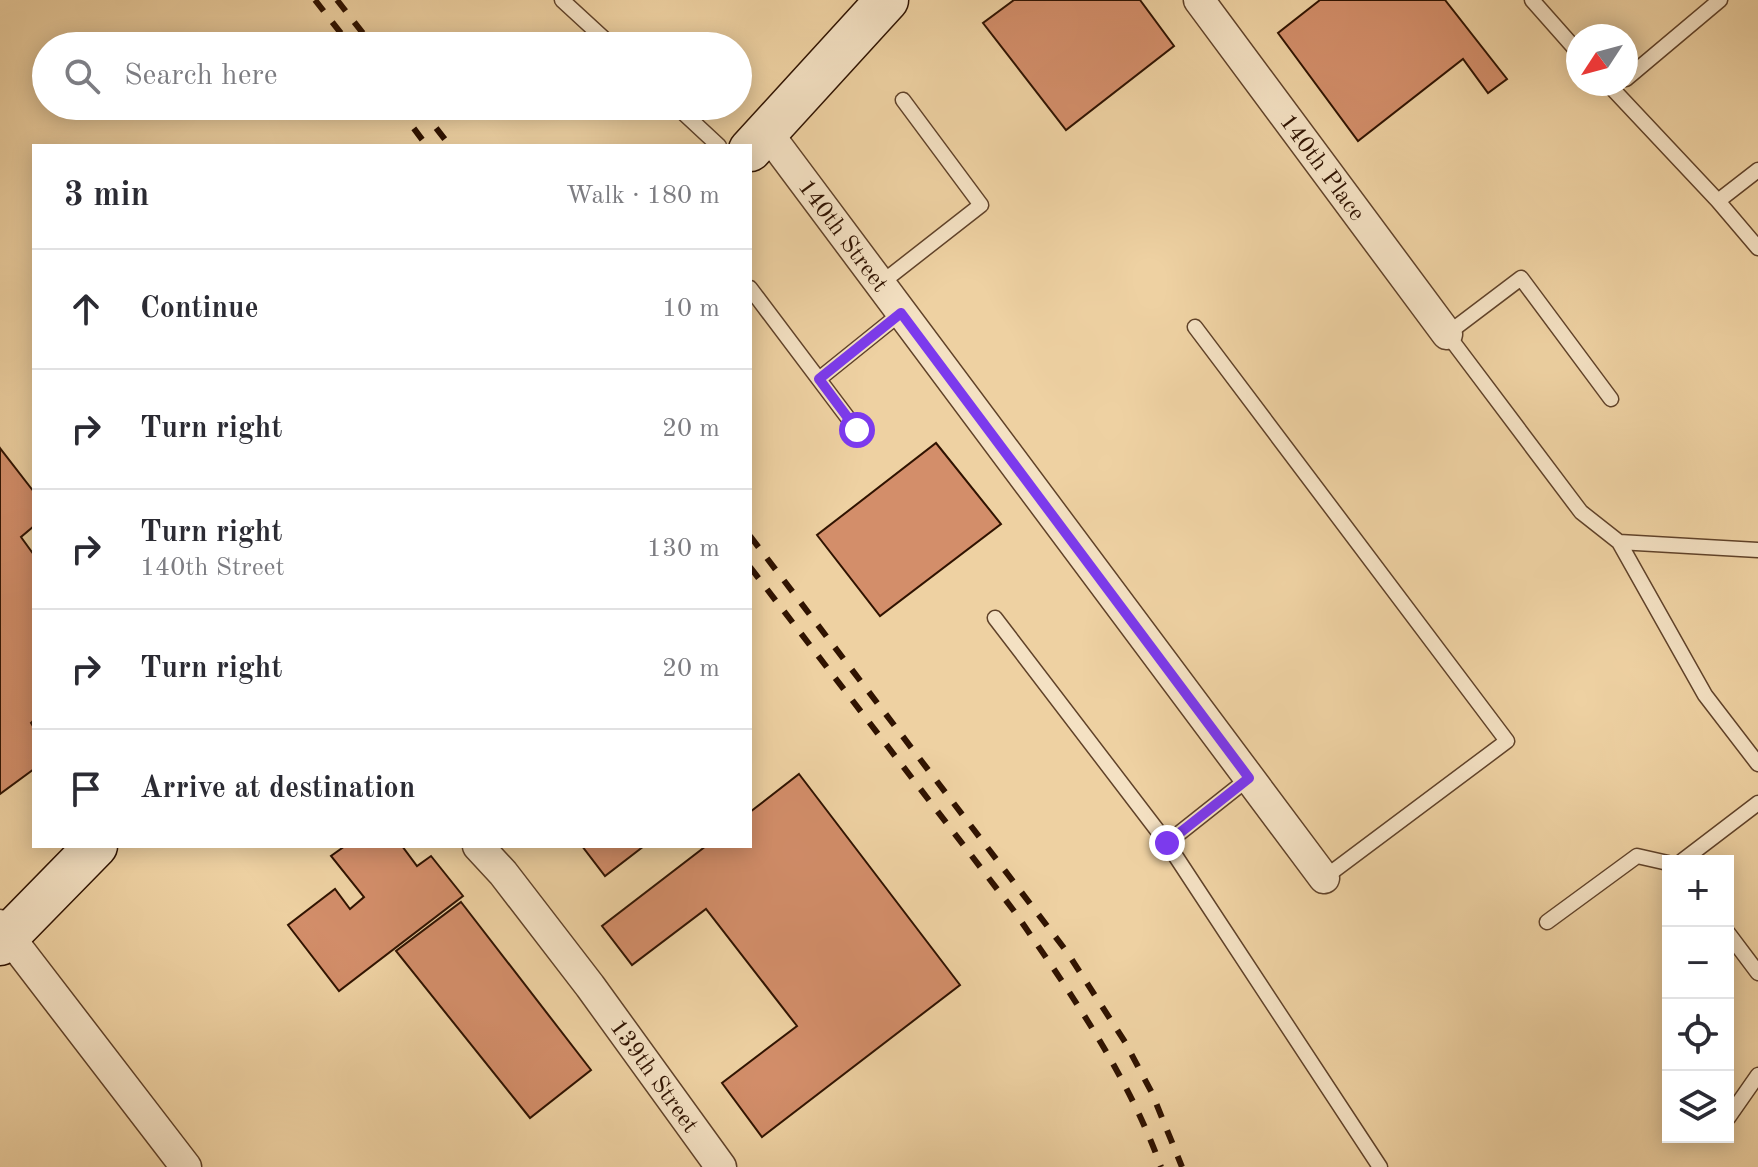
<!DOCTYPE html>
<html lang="en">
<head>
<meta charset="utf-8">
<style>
  body { margin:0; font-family:"Old Standard TT",serif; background:#f2f2f3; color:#2b2b33 }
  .controls { position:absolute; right:24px; bottom:24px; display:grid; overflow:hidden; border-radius:0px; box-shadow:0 4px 20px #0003 }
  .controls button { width:72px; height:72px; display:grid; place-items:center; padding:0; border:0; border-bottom:2px solid #e1e1e2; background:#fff; color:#2b2b33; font:40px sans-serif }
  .compass { position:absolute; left:1566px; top:24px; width:72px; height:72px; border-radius:50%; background:#fff; box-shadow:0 4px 20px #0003; rotate:234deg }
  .stop { position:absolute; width:24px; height:24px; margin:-18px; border:6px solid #7c3aed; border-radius:50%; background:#fff }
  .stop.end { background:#7c3aed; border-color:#fff; box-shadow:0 2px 8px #0008 }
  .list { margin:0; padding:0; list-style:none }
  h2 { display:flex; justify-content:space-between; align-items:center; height:104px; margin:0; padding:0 32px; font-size:34px }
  h2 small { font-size:26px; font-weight:400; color:#7c7c81 }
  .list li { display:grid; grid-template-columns:52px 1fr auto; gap:24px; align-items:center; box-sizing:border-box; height:120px; padding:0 32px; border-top:2px solid #e1e1e2 }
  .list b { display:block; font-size:30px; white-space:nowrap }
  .list p { margin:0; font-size:26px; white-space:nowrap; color:#7c7c81 }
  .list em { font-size:26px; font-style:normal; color:#7c7c81 }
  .icon { flex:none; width:44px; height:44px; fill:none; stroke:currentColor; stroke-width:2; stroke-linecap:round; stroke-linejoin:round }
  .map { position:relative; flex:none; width:1758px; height:1167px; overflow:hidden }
  .search { position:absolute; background:#fff; box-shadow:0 4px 20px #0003; left:32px; top:32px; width:720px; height:88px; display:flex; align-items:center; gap:20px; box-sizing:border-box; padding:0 28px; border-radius:44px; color:#7c7c81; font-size:30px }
  .panel { position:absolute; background:#fff; box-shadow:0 4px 20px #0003; left:32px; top:144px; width:720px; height:704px; border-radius:0px }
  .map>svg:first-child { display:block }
</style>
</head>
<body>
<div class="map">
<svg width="1758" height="1167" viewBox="0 0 1758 1167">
  <rect width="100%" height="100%" fill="#eed1a2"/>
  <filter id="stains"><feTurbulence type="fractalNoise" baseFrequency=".0025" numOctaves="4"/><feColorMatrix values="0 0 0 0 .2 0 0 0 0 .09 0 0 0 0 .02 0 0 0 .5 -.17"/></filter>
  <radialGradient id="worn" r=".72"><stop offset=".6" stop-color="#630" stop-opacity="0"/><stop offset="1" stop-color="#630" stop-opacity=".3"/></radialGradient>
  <path fill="#d38e6a" stroke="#301301" stroke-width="2" d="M1014,0H1140L1174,46L1066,130L983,23Z
    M1320,0H1445L1507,79L1488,93L1463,59L1358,141L1278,33Z
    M936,443L1001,524L880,616L817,535Z
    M0,448L34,492V526L21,537L34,555V720L31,723L34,728V769L0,794Z
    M799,774L960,985L762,1137L722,1083L797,1026L706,909L632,965L602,926L706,846H750V812Z
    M345,846H402L417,866L431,856L463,896L339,991L288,925L335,889L350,909L364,897L331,856Z
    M582,846H644L605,876Z
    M461,902L591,1070L530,1118L396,951Z"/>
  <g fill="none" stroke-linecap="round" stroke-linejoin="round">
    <g stroke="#604229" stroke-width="17">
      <path id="service" d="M562,0L612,46
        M1532,0L1578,52
        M1626,79L1720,0
        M1608,84L1718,201L1758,248
        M676,106L719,146
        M1718,201L1758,170
        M880,284L981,205L903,100
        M750,288L857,430
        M1195,327L1507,741L1324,878
        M819,379L901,313
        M1611,399L1521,278L1447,334L1581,512L1619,542L1705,695L1758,764
        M1619,542L1758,550
        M995,618L1167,843
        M1249,778L1167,843L1380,1167
        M1682,861L1758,803
        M1547,922L1637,856L1668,863
        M1728,933L1758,973
        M1728,1118L1758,1075"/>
    </g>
    <g stroke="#604229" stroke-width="33">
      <g id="minor">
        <path id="s1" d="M1199,0L1447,334"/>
        <path id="s2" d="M766,131L1324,878"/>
        <path id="s3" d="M478,846L503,873L590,986L721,1167"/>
        <path d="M0,925L186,1167"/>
      </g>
    </g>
    <g stroke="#301301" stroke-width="45">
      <path id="secondary" d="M750,150L887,0
        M0,944L96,846"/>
    </g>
    <use href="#service" stroke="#f4e1c3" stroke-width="14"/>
    <use href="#minor" stroke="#f4e1c3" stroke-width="30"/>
    <use href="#secondary" stroke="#f4e1c3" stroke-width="42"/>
    <path stroke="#301301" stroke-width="6" stroke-dasharray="14 14" stroke-linecap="butt" d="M315,0L351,46
      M337,0L373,46
      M397,106L427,146
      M419,106L450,146
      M750,536L1067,952L1125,1042L1152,1093L1182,1167
      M750,567L1014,911C1070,992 1127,1073 1161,1167"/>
  </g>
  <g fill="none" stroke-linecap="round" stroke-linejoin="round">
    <path stroke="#7c3aed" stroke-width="10" d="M857,430L819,379L901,313L1249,778L1167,843"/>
  </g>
  <g text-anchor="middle" stroke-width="6" stroke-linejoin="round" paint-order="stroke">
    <g font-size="24" fill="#301301" stroke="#f4e1c3">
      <text dy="8" stroke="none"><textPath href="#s1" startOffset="208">140th Place</textPath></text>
      <text dy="8" stroke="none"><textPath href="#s2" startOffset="130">140th Street</textPath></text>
      <text dy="8" stroke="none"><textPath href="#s3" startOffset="290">139th Street</textPath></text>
    </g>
  </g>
  <rect width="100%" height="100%" filter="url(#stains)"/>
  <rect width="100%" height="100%" fill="url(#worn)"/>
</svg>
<div class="controls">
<button>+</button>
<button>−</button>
<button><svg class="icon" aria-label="locate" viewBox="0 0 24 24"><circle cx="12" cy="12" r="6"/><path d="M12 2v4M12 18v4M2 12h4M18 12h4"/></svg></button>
<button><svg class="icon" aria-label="layers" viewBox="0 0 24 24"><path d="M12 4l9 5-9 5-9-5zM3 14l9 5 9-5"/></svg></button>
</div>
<svg class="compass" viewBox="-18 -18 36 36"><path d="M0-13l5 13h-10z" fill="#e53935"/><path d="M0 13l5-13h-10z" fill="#7c7c81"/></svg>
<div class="stop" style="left:857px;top:430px"></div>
<div class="stop end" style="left:1167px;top:843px"></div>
<div class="search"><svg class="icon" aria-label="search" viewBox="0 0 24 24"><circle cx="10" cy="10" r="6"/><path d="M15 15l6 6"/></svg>Search here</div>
<section class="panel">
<h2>3 min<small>Walk · 180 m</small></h2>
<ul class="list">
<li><svg class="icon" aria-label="ahead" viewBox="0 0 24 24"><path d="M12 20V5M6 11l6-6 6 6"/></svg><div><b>Continue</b></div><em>10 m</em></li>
<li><svg class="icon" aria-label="right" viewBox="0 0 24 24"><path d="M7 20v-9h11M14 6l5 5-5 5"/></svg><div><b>Turn right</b></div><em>20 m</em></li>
<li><svg class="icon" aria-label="right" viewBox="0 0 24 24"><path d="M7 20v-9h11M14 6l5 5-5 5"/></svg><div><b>Turn right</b><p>140th Street</p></div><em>130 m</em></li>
<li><svg class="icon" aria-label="right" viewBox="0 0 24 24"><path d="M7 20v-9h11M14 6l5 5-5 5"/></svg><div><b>Turn right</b></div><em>20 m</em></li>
<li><svg class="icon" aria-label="arrive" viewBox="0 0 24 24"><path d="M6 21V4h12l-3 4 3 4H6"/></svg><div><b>Arrive at destination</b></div></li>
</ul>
</section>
</div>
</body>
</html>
